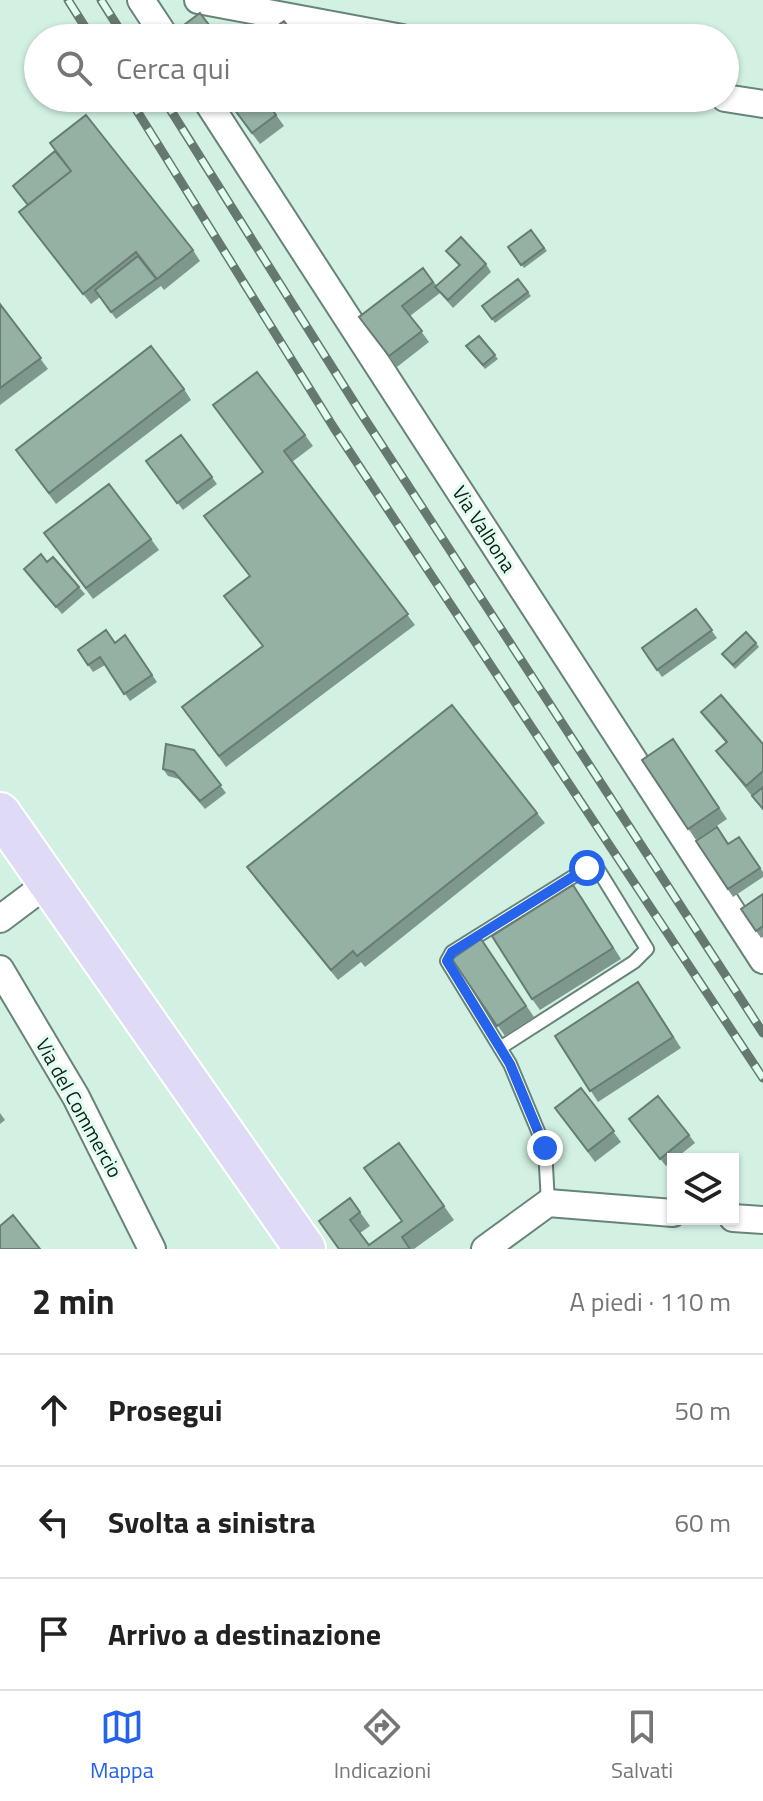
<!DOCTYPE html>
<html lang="it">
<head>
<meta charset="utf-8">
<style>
  body { margin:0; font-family:"Titillium Web",sans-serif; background:#f2f2f2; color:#222 }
  .controls { position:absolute; right:24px; bottom:24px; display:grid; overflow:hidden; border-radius:0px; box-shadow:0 2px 6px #0004 }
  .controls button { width:72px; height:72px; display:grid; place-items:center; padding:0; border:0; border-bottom:2px solid #e0e0e0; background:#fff; color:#222; font:40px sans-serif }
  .stop { position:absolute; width:24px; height:24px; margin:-18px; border:6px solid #2563eb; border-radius:50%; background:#fff }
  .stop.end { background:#2563eb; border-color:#fff; box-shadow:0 2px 8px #0008 }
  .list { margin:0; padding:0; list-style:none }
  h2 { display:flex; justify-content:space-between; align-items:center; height:104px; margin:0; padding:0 32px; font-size:34px }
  h2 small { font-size:26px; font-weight:400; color:#767676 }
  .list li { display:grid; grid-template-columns:52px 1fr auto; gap:24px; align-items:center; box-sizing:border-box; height:112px; padding:0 32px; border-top:2px solid #e0e0e0 }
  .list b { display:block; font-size:30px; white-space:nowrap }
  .list em { font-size:26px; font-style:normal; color:#767676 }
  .icon { flex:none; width:44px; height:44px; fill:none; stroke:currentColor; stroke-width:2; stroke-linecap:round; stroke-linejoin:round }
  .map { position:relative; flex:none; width:763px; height:1249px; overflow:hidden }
  .search { position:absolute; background:#fff; box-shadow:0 2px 6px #0004; left:24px; right:24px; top:24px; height:88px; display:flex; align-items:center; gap:20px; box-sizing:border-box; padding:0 28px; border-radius:44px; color:#767676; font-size:30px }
  .sheet { height:440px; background:#fff }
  nav { display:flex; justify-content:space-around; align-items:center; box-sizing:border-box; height:112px; border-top:2px solid #e0e0e0; background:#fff; font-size:22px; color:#767676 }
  nav a { display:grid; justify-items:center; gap:4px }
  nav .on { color:#2563eb }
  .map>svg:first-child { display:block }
</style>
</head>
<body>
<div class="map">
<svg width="763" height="1249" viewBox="0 0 763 1249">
  <rect width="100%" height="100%" fill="#d2f1e3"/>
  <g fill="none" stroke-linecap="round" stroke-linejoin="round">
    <g stroke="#688478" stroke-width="16">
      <path id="lane" d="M500,1048L634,962L647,949L599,871L587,868L452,952L447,961L510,1064L545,1148L548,1203"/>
    </g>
    <g stroke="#688478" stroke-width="30">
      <path id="street" d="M141,0L166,38
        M198,0L402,38
        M205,98L763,960
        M725,98L763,104
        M0,919L48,883
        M0,969L76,1097L152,1249
        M733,1218L763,1220
        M485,1249L548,1203L673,1213"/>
    </g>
    <g stroke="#fff" stroke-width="44">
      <path id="primary" d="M0,813L305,1249"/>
    </g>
    <use href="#lane" stroke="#fff" stroke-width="12"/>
    <use href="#street" stroke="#fff" stroke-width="26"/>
    <use href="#primary" stroke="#dfdaf5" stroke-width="40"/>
    <g stroke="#667970" stroke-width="9">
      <path id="rail" d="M68,0L92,38
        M101,0L125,38
        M129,98L334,428L763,1078
        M163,98L359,410L763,1033"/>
    </g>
    <use href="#rail" stroke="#dffef0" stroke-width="6" stroke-dasharray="18" stroke-linecap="butt"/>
  </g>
  <path fill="#7f988d" d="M225,98H264L284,126L260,144Z
    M13,186L193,250L200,261L164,290L161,286L116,319L100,297L91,304L27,223L19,212L27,205Z
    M531,230L547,251L524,268L508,247Z
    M446,251L486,264L491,272L453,308L440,293L410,316L429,342L397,367L359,317L423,268L437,286L459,266Z
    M518,279L531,296L495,323L482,306Z
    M0,304L48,369L0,405Z
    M479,336L498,359L485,369L469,350Z
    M184,389L191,400L56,504L16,450Z
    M213,405L305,435L313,446L292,462L415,625L226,767L182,707L262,646L249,577L263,472Z
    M181,435L217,484L183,510L146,461Z
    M151,539L159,550L93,599L52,544Z
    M47,562L79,587L85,594L62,614L24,569Z
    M696,609L717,638L662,677L642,648Z
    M125,635L157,682L130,701L105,665L93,672L78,650L115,643Z
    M756,643L759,647L735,669L722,654Z
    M701,712L763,744V810L716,751L726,743Z
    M673,739L727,819L696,840L642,760Z
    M194,750L226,793L205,809L179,779L168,776L163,769Z
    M537,813L545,823L365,967L361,962L338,980L247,867Z
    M739,837L763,872V877L733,897L696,841L728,844Z
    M763,894V937L761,938L741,909Z
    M581,896L621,959L540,1010L532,999Z
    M481,939L534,1017L505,1036L452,959Z
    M646,993L681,1048L598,1102L555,1036Z
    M581,1088L621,1142L595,1162L555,1108Z
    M0,1113L5,1120L0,1124Z
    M634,1126L689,1135L695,1143L666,1166Z
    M399,1143L454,1220L414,1249H339L350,1198L370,1226L360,1233L369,1245L402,1221Z"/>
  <path fill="#94b1a4" stroke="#687c73" stroke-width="2" d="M200,13L219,38H181L176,31Z
    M284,21L297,38H260Z
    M226,98H264L276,115L252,133Z
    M86,115L193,250L157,279L136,252L83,294L19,212L71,171L50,143Z
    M55,151L71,171L28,205L13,186Z
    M531,230L544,248L521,265L508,247Z
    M461,237L486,264L448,300L435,287L460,265L446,251Z
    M138,256L156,279L111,312L95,290Z
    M423,268L433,282L402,306L422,331L389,356L359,317Z
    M518,279L528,292L492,319L482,306Z
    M0,304L41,358L0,388Z
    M479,336L495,355L483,365L466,346Z
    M151,346L184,389L49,493L16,450Z
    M257,372L305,435L284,451L408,614L219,756L182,707L263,646L224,596L250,576L204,516L263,472L213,405Z
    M181,435L212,477L177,503L146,461Z
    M109,484L151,539L86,588L44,533Z
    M41,554L47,562L53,557L79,587L56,607L24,569Z
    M696,609L712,630L657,670L642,648Z
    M106,630L115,643L125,635L152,675L124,694L100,657L88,665L78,650Z
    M746,632L756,643L733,665L722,654Z
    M721,695L763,744V771L746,786L716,751L727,742L701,712Z
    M452,705L537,813L357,956L353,951L331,970L247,867Z
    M673,739L719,808L688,829L642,760Z
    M166,744L194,750L221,785L200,801L174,772L163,769Z
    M763,787V809L752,796Z
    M717,827L728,844L739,837L760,868L728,889L696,841Z
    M573,885L613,948L532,999L492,936Z
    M763,894V926L756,931L741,909Z
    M481,939L526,1006L497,1026L452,959Z
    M638,982L673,1037L590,1091L555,1036Z
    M581,1088L614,1131L588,1151L555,1108Z
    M658,1096L689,1135L660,1159L629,1119Z
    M399,1143L444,1206L402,1237L410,1249H339L319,1221L350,1198L360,1212L350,1220L369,1245L402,1221L364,1168Z
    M13,1215L40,1249H0V1226Z"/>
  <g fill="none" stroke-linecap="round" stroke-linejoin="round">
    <path stroke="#2563eb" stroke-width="10" d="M545,1148L510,1064L447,961L452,952L587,868"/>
  </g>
  <g text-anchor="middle" stroke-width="6" stroke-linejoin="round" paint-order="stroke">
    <g font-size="20" fill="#131e19" stroke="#dffef0">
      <text transform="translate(484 529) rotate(57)" y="7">Via Valbona</text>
      <text transform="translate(79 1108) rotate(61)" y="7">Via del Commercio</text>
    </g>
  </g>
</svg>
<div class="controls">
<button><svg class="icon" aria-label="layers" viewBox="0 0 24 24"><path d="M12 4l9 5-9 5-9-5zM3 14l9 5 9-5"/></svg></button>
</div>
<div class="stop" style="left:587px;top:868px"></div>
<div class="stop end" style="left:545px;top:1148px"></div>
<div class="search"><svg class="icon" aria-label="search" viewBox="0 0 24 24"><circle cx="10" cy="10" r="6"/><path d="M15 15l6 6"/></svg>Cerca qui</div>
</div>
<section class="sheet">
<h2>2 min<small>A piedi · 110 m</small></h2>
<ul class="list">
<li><svg class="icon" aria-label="ahead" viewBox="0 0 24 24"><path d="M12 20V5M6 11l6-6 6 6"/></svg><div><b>Prosegui</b></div><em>50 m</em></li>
<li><svg class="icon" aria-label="left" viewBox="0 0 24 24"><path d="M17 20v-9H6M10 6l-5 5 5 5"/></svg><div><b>Svolta a sinistra</b></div><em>60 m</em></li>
<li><svg class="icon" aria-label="arrive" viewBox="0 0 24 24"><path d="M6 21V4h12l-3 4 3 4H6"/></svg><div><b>Arrivo a destinazione</b></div></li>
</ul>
</section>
<nav>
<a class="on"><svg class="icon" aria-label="map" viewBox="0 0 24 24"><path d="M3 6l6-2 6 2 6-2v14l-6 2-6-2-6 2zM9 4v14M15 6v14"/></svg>Mappa</a>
<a><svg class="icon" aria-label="directions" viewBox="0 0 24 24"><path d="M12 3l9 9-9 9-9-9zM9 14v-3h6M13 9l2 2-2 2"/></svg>Indicazioni</a>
<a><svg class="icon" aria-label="saved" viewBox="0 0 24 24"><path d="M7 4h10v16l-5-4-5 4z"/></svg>Salvati</a>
</nav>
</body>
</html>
